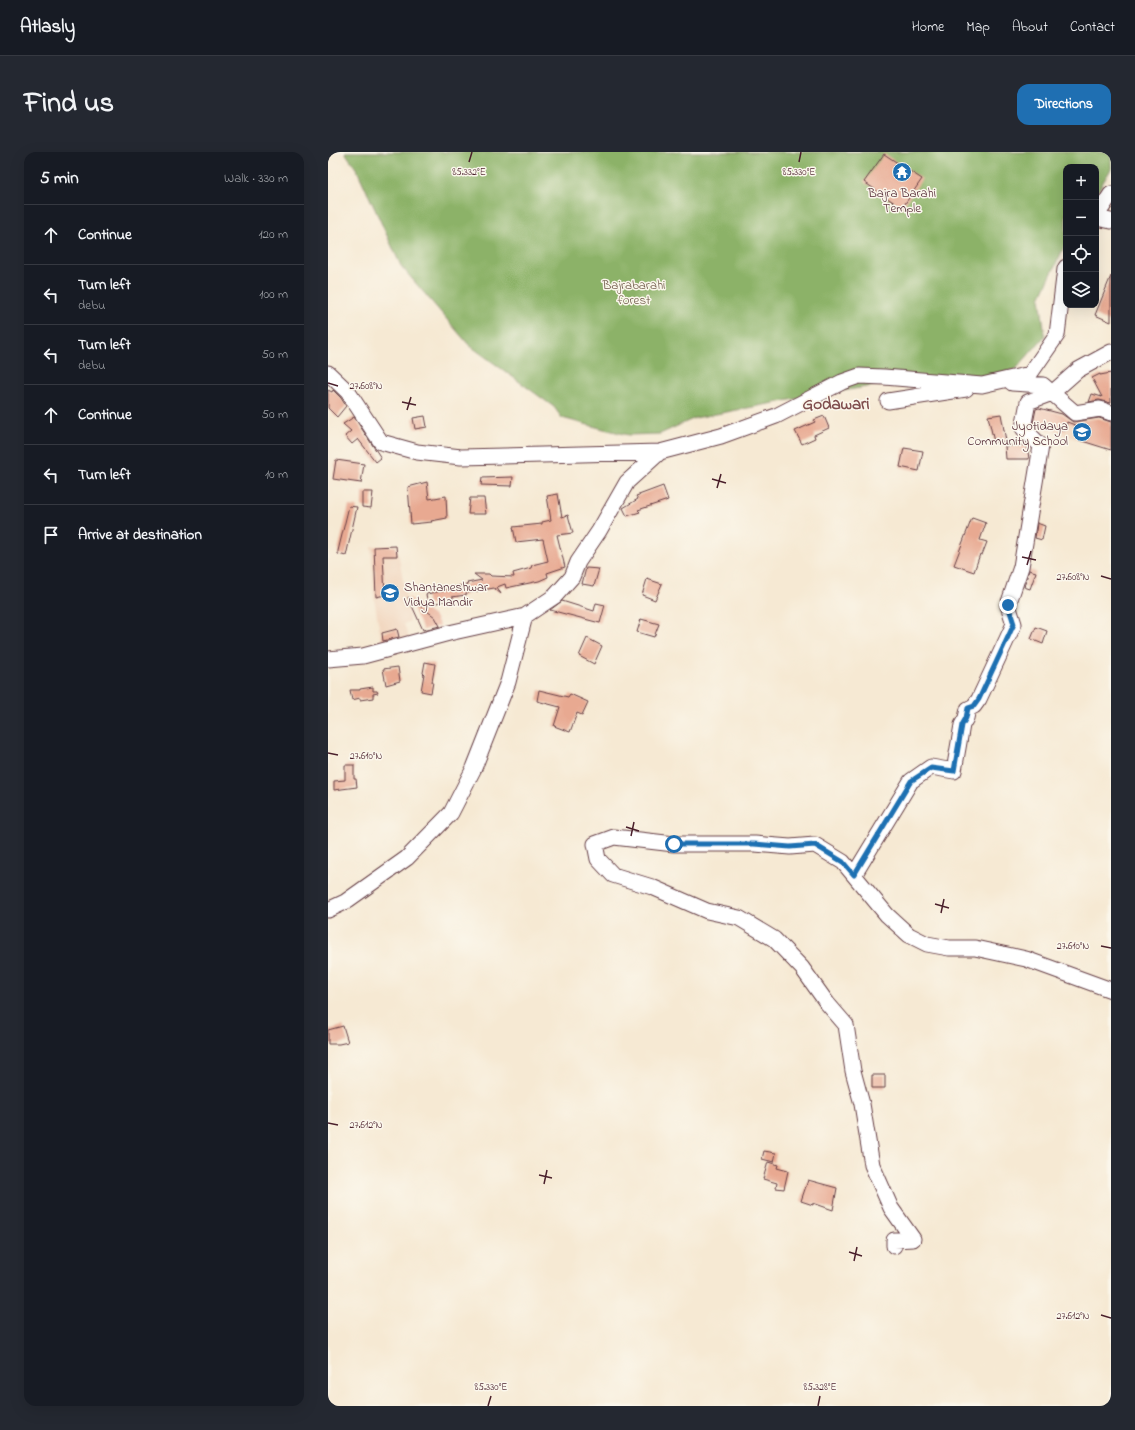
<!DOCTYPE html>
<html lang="en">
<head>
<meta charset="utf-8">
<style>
  body { margin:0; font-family:"Indie Flower",sans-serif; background:#242831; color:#f1f3f6 }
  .controls { position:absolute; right:12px; top:12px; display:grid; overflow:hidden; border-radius:8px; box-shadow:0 4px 16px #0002 }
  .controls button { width:36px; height:36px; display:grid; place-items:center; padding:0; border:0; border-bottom:1px solid #363941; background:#171b24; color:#f1f3f6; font:20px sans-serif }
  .stop { position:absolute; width:12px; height:12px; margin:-9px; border:3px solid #1f6fb2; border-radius:50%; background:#fff }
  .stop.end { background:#1f6fb2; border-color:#fff; box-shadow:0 1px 4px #0008 }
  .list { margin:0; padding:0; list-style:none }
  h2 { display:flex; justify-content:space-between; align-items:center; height:52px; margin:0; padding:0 16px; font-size:17px }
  h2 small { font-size:13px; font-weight:400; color:#9ea1a6 }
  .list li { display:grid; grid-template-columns:26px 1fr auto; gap:12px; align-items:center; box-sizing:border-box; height:60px; padding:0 16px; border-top:1px solid #363941 }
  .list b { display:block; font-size:15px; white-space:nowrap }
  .list p { margin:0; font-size:13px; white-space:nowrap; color:#9ea1a6 }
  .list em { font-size:13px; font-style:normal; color:#9ea1a6 }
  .icon { flex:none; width:22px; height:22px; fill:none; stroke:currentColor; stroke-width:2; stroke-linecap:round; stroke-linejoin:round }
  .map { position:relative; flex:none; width:783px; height:1254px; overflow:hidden; border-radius:12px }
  header { display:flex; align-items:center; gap:24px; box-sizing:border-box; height:56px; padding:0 20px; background:#171b24; border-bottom:1px solid #363941 }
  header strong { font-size:19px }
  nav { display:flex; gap:22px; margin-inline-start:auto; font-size:14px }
  .intro { display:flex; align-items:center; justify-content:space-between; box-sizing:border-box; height:96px; padding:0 24px }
  h1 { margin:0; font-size:28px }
  .button { padding:10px 18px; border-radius:12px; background:#1f6fb2; color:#fff; font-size:14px; font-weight:700 }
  main { display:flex; gap:24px; padding:0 24px }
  aside { flex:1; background:#171b24; border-radius:12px; box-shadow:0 4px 16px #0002 }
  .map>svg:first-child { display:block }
</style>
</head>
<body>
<header>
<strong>Atlasly</strong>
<nav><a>Home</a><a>Map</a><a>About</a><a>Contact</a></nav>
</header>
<div class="intro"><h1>Find us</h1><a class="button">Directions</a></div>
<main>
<aside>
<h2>5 min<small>Walk · 330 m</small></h2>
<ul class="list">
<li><svg class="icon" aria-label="ahead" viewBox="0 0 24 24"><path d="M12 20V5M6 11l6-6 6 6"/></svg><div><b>Continue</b></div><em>120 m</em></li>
<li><svg class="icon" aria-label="left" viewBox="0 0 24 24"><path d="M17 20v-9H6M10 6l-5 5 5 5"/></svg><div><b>Turn left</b><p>debu</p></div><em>100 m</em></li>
<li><svg class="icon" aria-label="left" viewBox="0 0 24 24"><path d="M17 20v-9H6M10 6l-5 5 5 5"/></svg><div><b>Turn left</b><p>debu</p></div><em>50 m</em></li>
<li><svg class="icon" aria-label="ahead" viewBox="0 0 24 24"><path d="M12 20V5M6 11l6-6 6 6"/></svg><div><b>Continue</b></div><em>50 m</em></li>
<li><svg class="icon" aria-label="left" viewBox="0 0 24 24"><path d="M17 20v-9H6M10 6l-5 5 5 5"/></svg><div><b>Turn left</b></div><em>10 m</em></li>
<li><svg class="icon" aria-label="arrive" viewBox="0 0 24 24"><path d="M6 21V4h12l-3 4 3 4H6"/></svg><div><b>Arrive at destination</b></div></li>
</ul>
</aside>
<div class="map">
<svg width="783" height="1254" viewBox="0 0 783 1254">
  <rect width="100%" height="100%" fill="#fbf7ec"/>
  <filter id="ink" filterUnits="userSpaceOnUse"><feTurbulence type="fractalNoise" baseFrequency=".025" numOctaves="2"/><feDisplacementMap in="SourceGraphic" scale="8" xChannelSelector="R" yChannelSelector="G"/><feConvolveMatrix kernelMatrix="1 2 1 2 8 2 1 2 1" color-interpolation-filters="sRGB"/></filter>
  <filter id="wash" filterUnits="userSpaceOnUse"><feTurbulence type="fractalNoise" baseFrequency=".012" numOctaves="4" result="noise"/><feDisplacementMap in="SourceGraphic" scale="16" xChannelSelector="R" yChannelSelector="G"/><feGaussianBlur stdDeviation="0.9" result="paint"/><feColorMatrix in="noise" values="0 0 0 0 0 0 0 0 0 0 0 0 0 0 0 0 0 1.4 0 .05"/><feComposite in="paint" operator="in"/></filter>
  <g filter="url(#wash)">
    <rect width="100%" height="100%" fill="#f6e9d3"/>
    <path fill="#f1d5bd" d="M707,253L755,262L783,271V299L703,272Z
      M69,393L82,469L76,472L81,486L54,492L46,446L43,394Z"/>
    <path fill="#8cb268" stroke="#6b684a" d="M17,0H783V17L768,42V15H738V91L712,146L717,184L688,217L653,226L568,230L478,245L367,266L332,282L300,283L264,274L234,266L226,255L141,193L73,114L29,18Z"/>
    <g id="blocks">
      <path fill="#e8a991" d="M556,2L594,27L574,56L536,30Z
        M783,124V170L767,163Z
        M783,221V251L771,248L761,250L764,242L774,245L764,226L772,222V223Z
        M0,238L4,240L5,238L13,246L18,254L9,265L0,256Z
        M711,256L734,262L745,270L771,266L783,270V298L751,288L755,276L739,270L737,279L705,271L708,257Z
        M673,262L678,289L666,290L660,264Z
        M97,264L99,275L87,277L85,266Z
        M496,264L501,276L486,283L487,286L474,292L467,279L487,270L486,268Z
        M26,265L53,306L48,310L30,287L24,292L17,284L23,279L15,272Z
        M699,293L701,307H678L677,294Z
        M576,296L595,299L591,319L572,315Z
        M8,308L36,312L33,331L5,327Z
        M185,325L184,334L153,333L154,326Z
        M99,330L101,347L118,344L119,366L103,369L104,370L83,372L80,335Z
        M335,334L340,348L310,358L312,360L299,364L295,356L310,347L308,344Z
        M34,340H45L43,356L34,355Z
        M230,342L234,365L240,363L245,381L229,383L237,415L219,421L220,425L211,429L178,436L177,432L169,435L173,442L166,436L138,441V443L124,445L125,447L100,453L98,442L125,437V435L140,432L139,431L154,428L146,422H161L163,424L186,425L185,421L203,416L204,413L220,409L215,387L188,390L185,375L214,372V370L223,368L219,344Z
        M142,346H156L158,362H140Z
        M21,354L29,355L18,404L10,402V399Z
        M644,366L658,371L652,388L659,390L654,403L652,402L646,420L626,413Z
        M709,371L717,374L714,388L707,386Z
        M68,394L69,404H55L57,443L48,445L46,395Z
        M258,416L271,417L266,434L254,432Z
        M701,418L708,420L702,437L696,435Z
        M319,427L334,432L327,448L314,443Z
        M80,445L107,465L112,474L95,478Z
        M234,449L266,459L268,451L277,453L272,471L222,458Z
        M313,467L331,472L326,485L309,480Z
        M708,475L719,479L715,492L703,487Z
        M69,477L71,485L55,489L54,481Z
        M259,486L274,494L266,512L251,504Z
        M97,510L107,512L104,530H105L103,541L93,539L96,522L95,521Z
        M70,515L72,529L58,533L55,517Z
        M45,535V539H49L50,541L45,542V546L32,548V546L24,548L22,538H32V537Z
        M211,538L240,545L242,542L260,550L254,563L249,561L242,580L226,574L232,555L209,549Z
        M17,613H26V627H28L29,635L6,638V629L17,628Z
        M15,874L20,890L11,892H0V878Z
        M544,923H557V936H544Z
        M436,999L448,1001L446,1010L434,1007Z
        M440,1010L450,1013L449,1016L460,1019L456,1037L448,1036L449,1031L435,1027Z
        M480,1028L509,1036L505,1058L485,1051V1053L473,1049Z"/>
    </g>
  </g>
  <g filter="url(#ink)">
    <use href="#blocks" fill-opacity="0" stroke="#643d44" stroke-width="1"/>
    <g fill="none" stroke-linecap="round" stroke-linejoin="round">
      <g stroke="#643d44" stroke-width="17">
        <path id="minor" d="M768,65L783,42
          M768,66L783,69
          M0,221L20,240L53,290L89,300L133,305L332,300
          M684,231L715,233L724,241L750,218L783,200
          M560,249L638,237
          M0,507L35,504L121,481L197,464L227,444L244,425L250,410L271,379L299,330L332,300L393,284L448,264L514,230L531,224L556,225L654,233L702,222L729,183L737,117L738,115
          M526,723L583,629L603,615L626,619L634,573L638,566L640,557L646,554L651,547L686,472L680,453L693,415L713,294L695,276L700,250L724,241L747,261L772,257L783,261
          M0,758L17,750L79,706L123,661L146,616L180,530L197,464
          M566,1094V1088L585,1087L563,1056L544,1013L534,952L525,919L518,873L499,851L474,816L446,787L411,766L379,759L324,735L285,723L270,707L267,692L286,685L346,692H427L462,695L487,693L515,710L559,763L581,783L599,792L621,796H647L698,807L783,838"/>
      </g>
      <use href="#minor" stroke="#fff" stroke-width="15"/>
    </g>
  </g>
  <g fill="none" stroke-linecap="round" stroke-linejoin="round" filter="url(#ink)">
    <path stroke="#1f6fb2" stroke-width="5" d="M346,692H426L462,695L487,693L515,710L526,723L583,629L603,616L626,619L634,573L638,566L640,556L646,554L651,547L686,472L680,453"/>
  </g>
  <path fill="none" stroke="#4a1f2b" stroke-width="1.5" d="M141,10L144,0M471,10L473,0M0,231L10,234M74,250L88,253M79,258L83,245M384,327L398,331M389,336L393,322M694,405L708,408M699,413L703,399M773,424L783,427M0,601L10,603M298,675L311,679M303,684L306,670M607,752L621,756M613,761L616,747M773,794L783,796M0,971L10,973M211,1023L224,1026M216,1032L219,1018M521,1100L534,1104M526,1109L529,1095M773,1163L783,1166M160,1254L163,1244M490,1254L492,1244"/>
  <defs>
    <g id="temple-disc" transform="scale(1)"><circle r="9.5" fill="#1f6fb2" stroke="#fbf7ec"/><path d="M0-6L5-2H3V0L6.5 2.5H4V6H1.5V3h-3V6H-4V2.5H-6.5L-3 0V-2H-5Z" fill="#fff"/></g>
    <g id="school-disc" transform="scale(1)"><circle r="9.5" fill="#1f6fb2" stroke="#fbf7ec"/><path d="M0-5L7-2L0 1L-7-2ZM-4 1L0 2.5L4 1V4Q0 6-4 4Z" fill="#fff"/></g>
  </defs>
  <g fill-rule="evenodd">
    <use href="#temple-disc" x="574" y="20"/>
    <use href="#school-disc" x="754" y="280"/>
    <use href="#school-disc" x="62" y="441"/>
  </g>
  <g text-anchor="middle" stroke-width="3" stroke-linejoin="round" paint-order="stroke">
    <g font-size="13" fill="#4a1f2b" stroke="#fbf7ec">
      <text x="574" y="45">Bajra Barahi<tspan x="574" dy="15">Temple</tspan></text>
      <text x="740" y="278" text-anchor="end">Jyotidaya<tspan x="740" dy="15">Community School</tspan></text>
      <text x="76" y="439" text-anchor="start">Shantaneshwar<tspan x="76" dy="15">Vidya Mandir</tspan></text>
    </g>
    <g font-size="13" fill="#695442" stroke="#fbf7ec">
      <text x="306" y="137">Bajrabarahi<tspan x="306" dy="15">forest</tspan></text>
    </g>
    <g font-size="17" font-weight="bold" fill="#814f4f" stroke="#fbf7ec">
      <text x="508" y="257">Godawari</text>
    </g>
  </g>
  <g font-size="10" text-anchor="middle" fill="#4a1f2b" stroke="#fbf7ec" stroke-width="3" stroke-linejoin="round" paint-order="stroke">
    <text x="141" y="23">85.332°E</text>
    <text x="471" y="23">85.330°E</text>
    <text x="38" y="237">27.608°N</text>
    <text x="745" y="428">27.608°N</text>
    <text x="38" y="607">27.610°N</text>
    <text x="745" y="797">27.610°N</text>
    <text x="38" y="976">27.612°N</text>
    <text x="745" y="1167">27.612°N</text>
    <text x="163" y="1238">85.330°E</text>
    <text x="492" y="1238">85.328°E</text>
  </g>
</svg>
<div class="controls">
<button>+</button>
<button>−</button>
<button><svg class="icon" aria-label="locate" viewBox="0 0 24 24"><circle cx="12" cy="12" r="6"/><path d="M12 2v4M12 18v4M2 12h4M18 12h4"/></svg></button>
<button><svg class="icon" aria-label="layers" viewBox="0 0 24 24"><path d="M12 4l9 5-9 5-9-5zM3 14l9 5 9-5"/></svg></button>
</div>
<div class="stop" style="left:346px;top:692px"></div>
<div class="stop end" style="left:680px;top:453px"></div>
</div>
</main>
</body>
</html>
